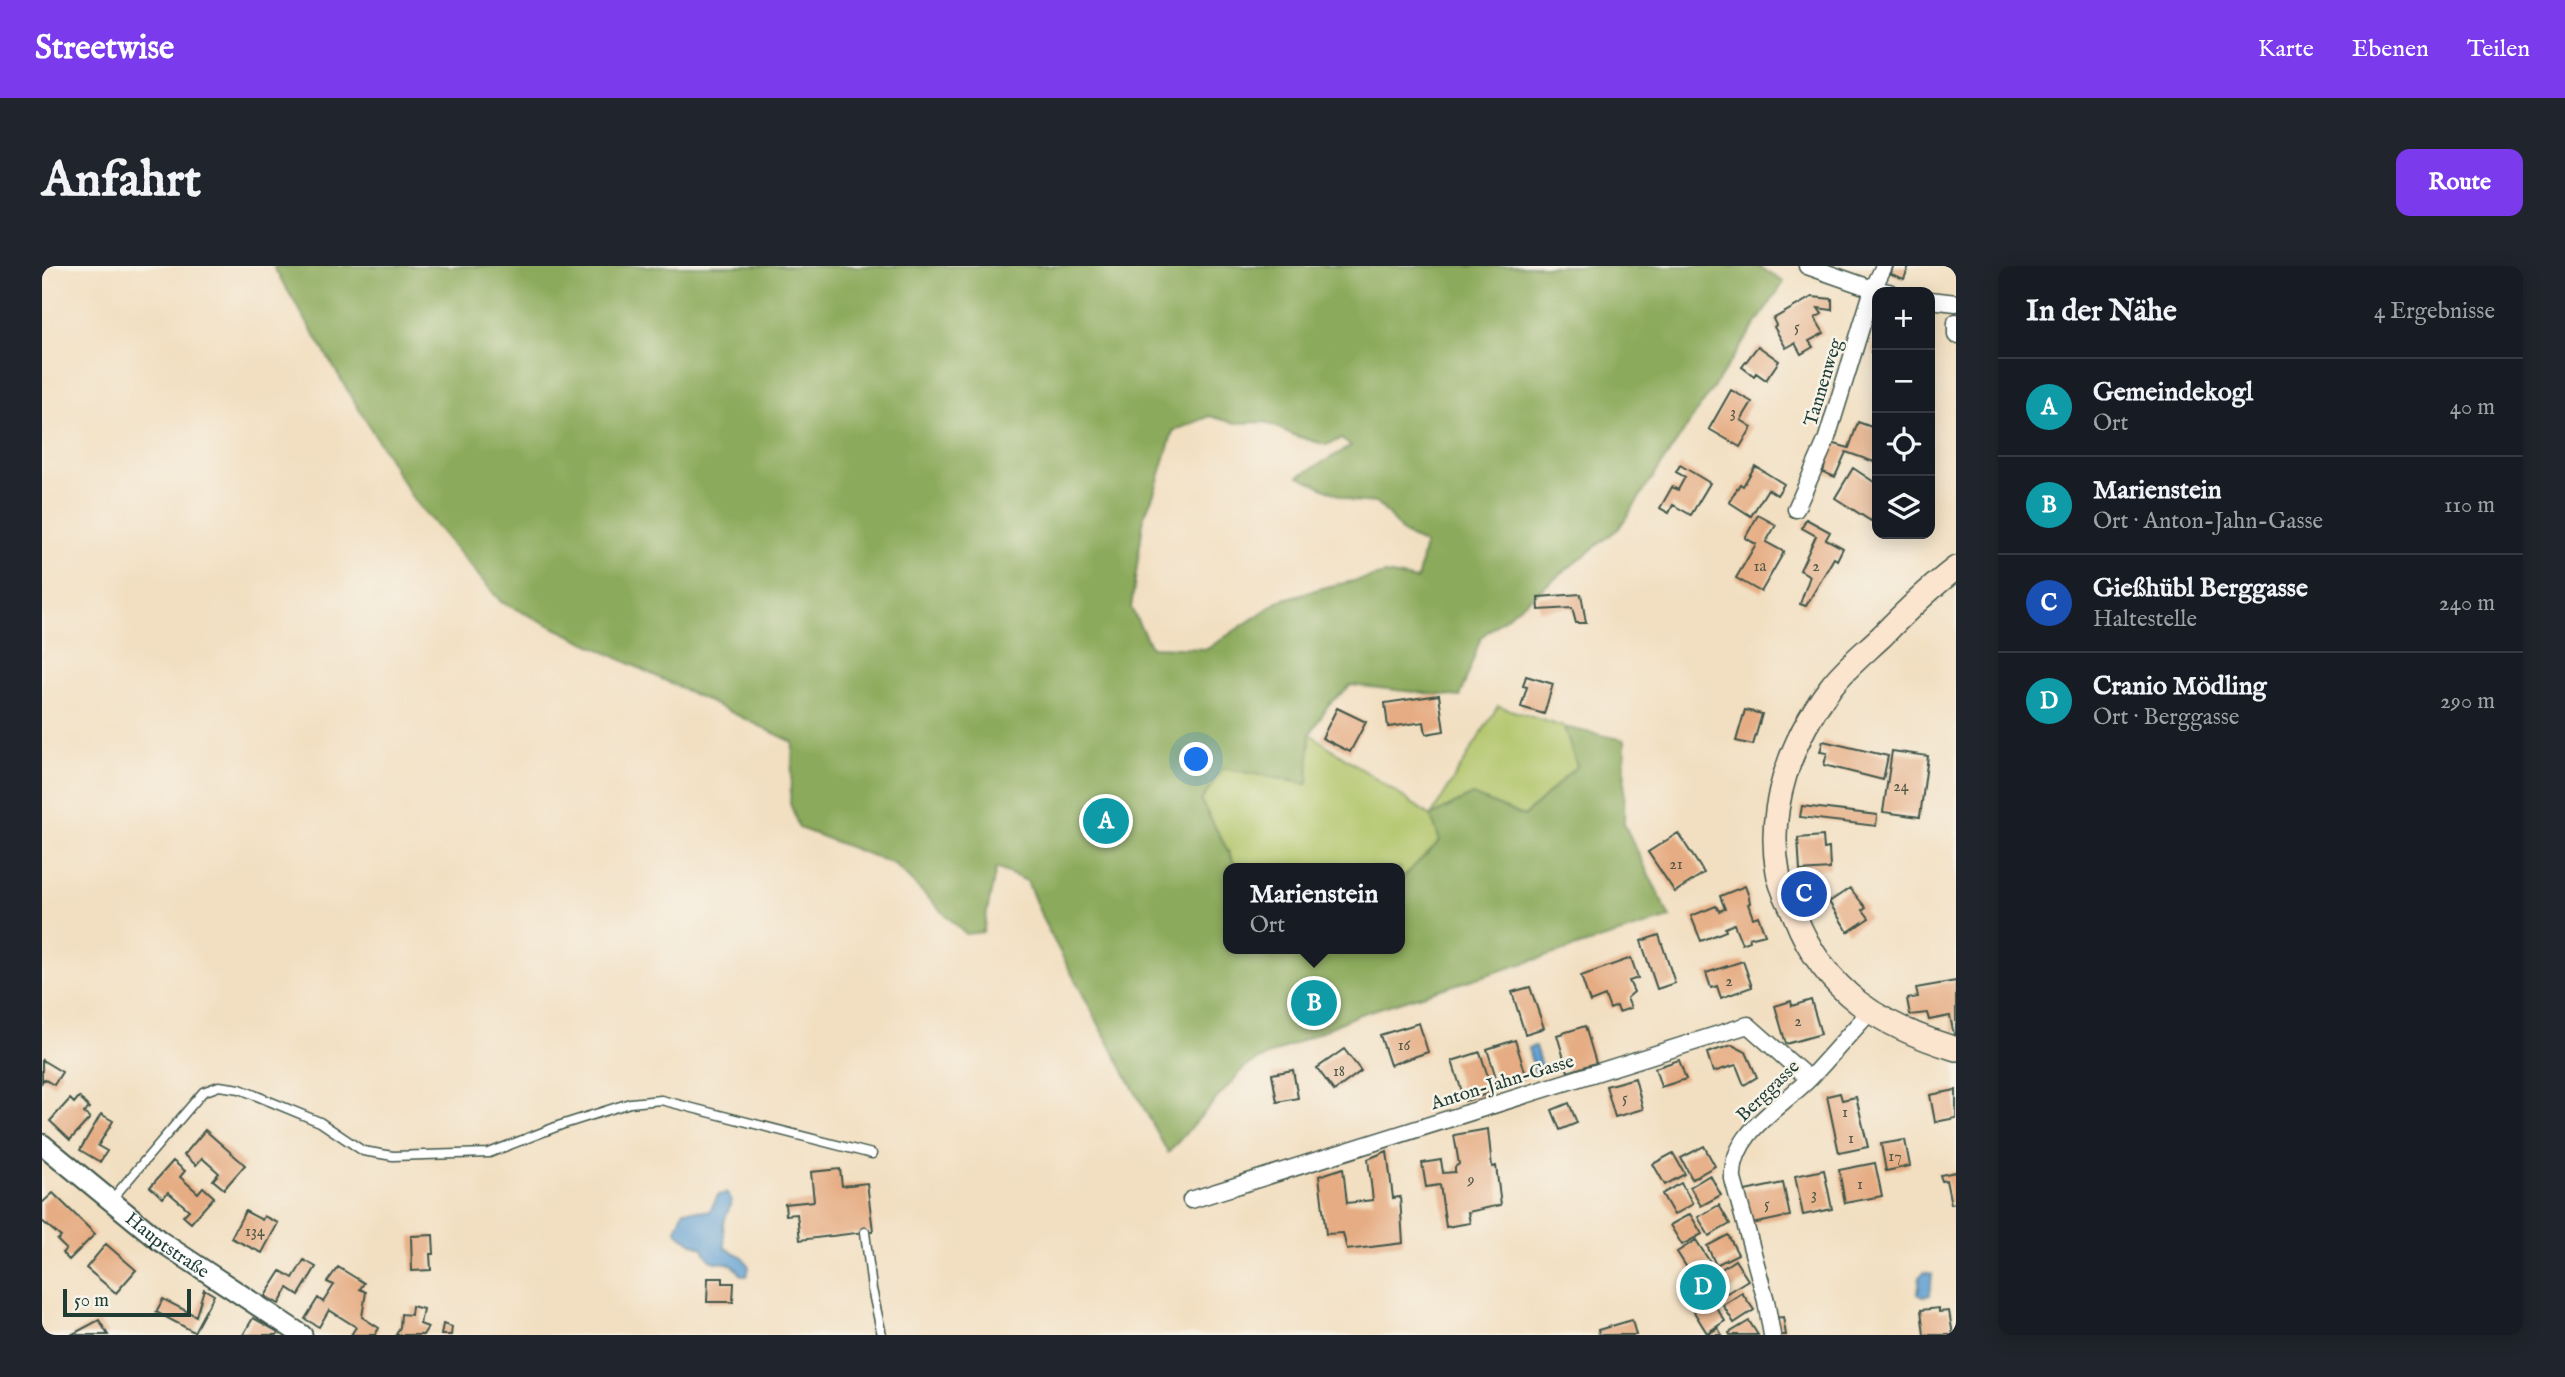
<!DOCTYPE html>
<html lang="de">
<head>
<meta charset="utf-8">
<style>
  body { margin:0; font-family:"IM FELL English",serif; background:#20242c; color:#f1f3f6 }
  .controls { position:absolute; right:21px; top:21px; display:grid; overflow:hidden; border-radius:14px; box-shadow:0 4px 18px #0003 }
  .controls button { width:63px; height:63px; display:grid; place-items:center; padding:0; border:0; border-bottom:2px solid #363941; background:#171b24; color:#f1f3f6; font:35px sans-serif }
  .scale { position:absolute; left:21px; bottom:18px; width:128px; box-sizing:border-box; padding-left:7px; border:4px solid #1f3d34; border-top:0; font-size:19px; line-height:24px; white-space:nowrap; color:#1f3d34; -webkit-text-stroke:5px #f7f3e8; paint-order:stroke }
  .you { position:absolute; left:1155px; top:494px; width:24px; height:24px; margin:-18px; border:5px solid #fff; border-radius:50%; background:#1a73e8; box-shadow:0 0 0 10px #1a73e833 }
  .badge { display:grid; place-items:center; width:46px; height:46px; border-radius:50%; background:#7c3aed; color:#fff; font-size:23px; font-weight:700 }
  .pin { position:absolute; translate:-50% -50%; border:4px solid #fff; box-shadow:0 2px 7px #0006 }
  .popup { position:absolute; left:1181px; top:597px; width:182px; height:91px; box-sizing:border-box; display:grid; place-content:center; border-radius:14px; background:#171b24; filter:drop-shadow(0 2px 5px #0005); font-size:23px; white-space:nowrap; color:#9ea1a6 }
  .popup b { font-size:26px; color:#f1f3f6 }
  .popup::after { content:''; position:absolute; left:50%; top:100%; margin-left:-14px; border:14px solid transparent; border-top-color:#171b24 }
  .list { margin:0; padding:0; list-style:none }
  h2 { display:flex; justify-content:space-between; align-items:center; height:91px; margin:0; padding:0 28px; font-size:30px }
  h2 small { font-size:23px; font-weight:400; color:#9ea1a6 }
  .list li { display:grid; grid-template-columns:46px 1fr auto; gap:21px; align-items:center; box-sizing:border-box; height:98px; padding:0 28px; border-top:2px solid #363941 }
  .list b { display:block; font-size:26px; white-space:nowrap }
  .list p { margin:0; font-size:23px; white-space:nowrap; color:#9ea1a6 }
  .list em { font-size:23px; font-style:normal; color:#9ea1a6 }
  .icon { flex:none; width:38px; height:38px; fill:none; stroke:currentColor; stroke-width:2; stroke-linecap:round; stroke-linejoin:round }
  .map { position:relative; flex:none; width:1914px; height:1069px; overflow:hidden; border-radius:14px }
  header { display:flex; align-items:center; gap:42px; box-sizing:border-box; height:98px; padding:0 35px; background:#7c3aed; color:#fff }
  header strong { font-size:33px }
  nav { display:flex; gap:38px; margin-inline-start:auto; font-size:24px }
  .intro { display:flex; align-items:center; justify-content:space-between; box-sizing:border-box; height:168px; padding:0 42px }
  h1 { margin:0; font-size:49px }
  .button { padding:18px 32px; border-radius:14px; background:#7c3aed; color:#fff; font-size:24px; font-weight:700 }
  main { display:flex; gap:42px; padding:0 42px }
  aside { flex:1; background:#171b24; border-radius:14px; box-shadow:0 4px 18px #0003 }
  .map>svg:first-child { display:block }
</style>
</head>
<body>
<header>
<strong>Streetwise</strong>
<nav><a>Karte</a><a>Ebenen</a><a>Teilen</a></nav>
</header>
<div class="intro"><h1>Anfahrt</h1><a class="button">Route</a></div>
<main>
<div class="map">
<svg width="1914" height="1069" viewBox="0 0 1914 1069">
  <rect width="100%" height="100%" fill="#f7f3e8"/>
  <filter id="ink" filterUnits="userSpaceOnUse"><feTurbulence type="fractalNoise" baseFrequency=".0143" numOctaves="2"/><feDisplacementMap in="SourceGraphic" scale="14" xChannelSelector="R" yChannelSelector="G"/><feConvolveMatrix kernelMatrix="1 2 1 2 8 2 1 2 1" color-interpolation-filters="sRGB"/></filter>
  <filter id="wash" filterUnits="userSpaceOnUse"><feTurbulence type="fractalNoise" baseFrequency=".00686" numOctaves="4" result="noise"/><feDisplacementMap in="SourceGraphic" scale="28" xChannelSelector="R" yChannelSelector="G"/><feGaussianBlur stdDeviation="1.57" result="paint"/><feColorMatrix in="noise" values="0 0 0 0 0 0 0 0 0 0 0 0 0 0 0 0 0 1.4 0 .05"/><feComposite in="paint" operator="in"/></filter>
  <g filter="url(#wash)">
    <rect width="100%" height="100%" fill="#f2dfc1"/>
    <path fill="#b0c468" stroke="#68804e" stroke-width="2" d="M1456,440L1522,461L1535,500L1482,550L1430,529L1390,550L1398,575L1358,614V602H1195L1159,535L1181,502L1266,518L1268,468L1389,550Z"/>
    <path fill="#8caa5c" stroke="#567448" stroke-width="2" fill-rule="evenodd" d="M231,0H1716L1742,16L1577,262L1439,371L1418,431L1309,419L1287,438L1268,468L1266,518L1181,502L1159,535L1195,602H1186V683H1358V614L1398,575L1389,550L1430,529L1482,550L1535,500L1522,461L1583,474L1582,558L1628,652L1315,749L1204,800L1126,887L1002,656L985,615L954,602L941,666L923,668L852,598L757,562L748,537L751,476L459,336L371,233ZM1168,150L1192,157L1223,156L1254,170L1284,179L1299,173L1309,180L1257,210L1309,235L1336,237L1362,268L1383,278L1375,314L1344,308L1284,321L1239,334L1165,383L1109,381L1089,342L1102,250L1113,225L1131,165Z"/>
    <path fill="#609fd2" stroke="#406e83" stroke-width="2" d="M1493,780L1501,806L1493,808L1486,782Z
      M684,927L690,935L681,958L683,982L701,991L707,1001L705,1010H700C683,983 672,1010 661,982L641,972L634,964L642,944L668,945L676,929Z
      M1882,1006L1890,1008L1888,1029L1881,1031L1876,1028L1878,1010Z"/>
    <g id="blocks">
      <path fill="#e6ad84" d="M1851,0H1867L1862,13L1849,8Z
        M1770,31L1790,33V44L1776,42L1780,48L1773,52L1782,67L1767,75L1771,81L1759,88L1753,77L1744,82L1732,61L1734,59L1731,53Z
        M1835,69V88L1829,86Z
        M1716,80L1737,95L1724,114L1714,107L1712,110L1700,101Z
        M1689,124L1710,136L1699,154L1710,161L1698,181L1667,163Z
        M1816,156L1835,163V186L1832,196L1804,186L1793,211L1781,206L1789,177L1807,182Z
        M1638,199L1668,217L1649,249L1631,239L1627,247L1618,242L1630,221L1636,224L1643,211L1634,206Z
        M1713,200L1742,218L1735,229L1726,223L1709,250L1687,236L1698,218L1701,220Z
        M1811,202L1835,218V245L1829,255L1793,232Z
        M1716,249L1734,259L1724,276L1742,286L1719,326L1694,312L1714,278L1703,272Z
        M1764,253L1788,266L1784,273L1801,282L1795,294L1792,292L1764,340L1758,338L1768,310L1758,304L1774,270L1760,262Z
        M1539,328L1544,357H1534L1530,342L1497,344L1496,331Z
        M1484,410L1511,418L1502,448L1479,441L1485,421L1481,420Z
        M1397,429L1402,465L1384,468L1382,456L1346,461L1343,437Z
        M1295,442L1324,456L1308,486L1280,472Z
        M1703,444L1720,448L1711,479L1694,475Z
        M1781,475L1846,490L1841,514L1782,499L1785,487L1778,486Z
        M1850,485L1886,490L1878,551L1841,546Z
        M1760,540L1835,549L1834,560L1758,551Z
        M1636,567L1662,607L1633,626L1606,586Z
        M1781,570L1782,583L1787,582L1788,603L1758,605L1756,572Z
        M1703,620L1707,631L1708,637L1706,638L1711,652L1716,650L1723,668L1707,672L1708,675L1700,678L1692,658L1683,662L1684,665L1659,675L1649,650L1674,640L1677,645L1683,643L1678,630Z
        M1808,622L1824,642L1821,644L1827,652L1806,666L1787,636Z
        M1617,669L1633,717L1615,723L1599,675Z
        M1589,692L1596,712L1587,715L1592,726L1585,732L1589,742L1577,746L1575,740L1568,743L1563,730L1548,736L1539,710Z
        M1701,695L1710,721L1679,732L1675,720L1669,722L1664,707Z
        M1914,715V768L1912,769L1908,750L1887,754L1885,747L1868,749L1865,733L1876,731L1874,722Z
        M1488,721L1502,762L1483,768L1470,726Z
        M1769,734L1779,768L1744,778L1733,740L1749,735L1750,740Z
        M1377,757L1386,786L1348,799L1338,769Z
        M1543,760L1554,797L1526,806L1515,769Z
        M1473,774L1485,812L1457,821L1445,783Z
        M1690,779L1704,786L1715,811L1702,819L1694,799L1671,806L1665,787Z
        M1302,783L1319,805L1292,825L1275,802Z
        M1438,786L1451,826L1423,835L1410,795Z
        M0,794L20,806L12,819L2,813L0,816Z
        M1637,794L1644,813L1619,821L1613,802Z
        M1251,804L1256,832L1235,836L1230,808Z
        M1593,812L1601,843L1573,851L1564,820Z
        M1914,824V852L1893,856L1888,829Z
        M1798,827L1800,834L1814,831L1826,881L1797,887L1785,830Z
        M37,831L47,842L42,847L48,852L28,874L8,855L28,833L32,837Z
        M1527,837L1535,857L1518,864L1510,844Z
        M59,848L71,855L56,880L65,885L58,896L38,884Z
        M1446,863L1450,901L1454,900L1459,939L1426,946L1428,957L1404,961L1398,919L1384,921L1380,897L1399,894L1401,907L1413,906V901L1417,898L1412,869Z
        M163,864L203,899L182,923L171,914L177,907L160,892L154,899L142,889Z
        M1863,874L1868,900L1844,905L1839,878Z
        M1662,880L1673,900L1650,913L1639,892Z
        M1345,885L1351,932L1358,931L1361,977L1305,984L1301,967L1284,968L1277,910L1301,902L1305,937L1331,934L1326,893Z
        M1631,887L1643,908L1623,919L1611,898Z
        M131,895L143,905L138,911L146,918L156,927L161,921L172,931L149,957L141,950L147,944L126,926L121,932L108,921Z
        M1833,897L1840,930L1803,937L1797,904Z
        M798,903L800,920L825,917L831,965L758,974L755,948L744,949L743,938L772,935L769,906Z
        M1782,904L1790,943L1761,949L1753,910Z
        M1914,906V937L1909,938L1904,914L1900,915L1898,909Z
        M1668,909L1679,929L1659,940L1648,921Z
        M1639,917L1651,938L1632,949L1620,928Z
        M1741,917L1748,950L1710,958L1703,925Z
        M11,927L53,968L27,994L20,987L24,983L15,974L19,971L0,955V937Z
        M1677,939L1688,958L1667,970L1656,951Z
        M203,945L220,954L222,950L236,957L220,987L189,972Z
        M1648,948L1660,968L1640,979L1628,959Z
        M391,969L392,988H388L389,1004L370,1005L369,970Z
        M1686,969L1696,988L1674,999L1665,980Z
        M1654,974L1668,996L1649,1008L1635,986Z
        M64,978L94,1004L74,1027L44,1002Z
        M262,994L274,1001L257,1029L246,1022L237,1038L223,1030L239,1005L251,1012Z
        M1693,994L1706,1014L1685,1027L1672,1008Z
        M296,1001L322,1017L318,1023L324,1026L320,1051L337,1062L333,1069H309L314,1061L287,1044L277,1061L263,1053L276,1032L281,1036L292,1019L285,1016Z
        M1666,1005L1678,1026L1657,1037L1645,1016Z
        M666,1012H681V1017H692L691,1036H665Z
        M162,1023L172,1029L152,1066L114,1046L121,1033L154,1050Z
        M1700,1027L1712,1044L1692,1057L1681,1039Z
        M1670,1035L1683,1055L1665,1067L1652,1046Z
        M370,1040L381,1043L378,1058L386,1061L381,1069H354L358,1061L359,1048L369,1049Z
        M1897,1042V1046L1907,1045L1911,1069H1882L1879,1044Z
        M1741,1051L1744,1069H1734L1732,1052Z
        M211,1052L236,1066L235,1069H201Z
        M57,1054L66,1069H29Z
        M1590,1054L1594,1069H1557L1556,1064Z
        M1707,1055L1716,1069H1688L1687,1067Z
        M401,1058L410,1061L409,1069H399Z
        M1676,1062L1680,1069H1665Z"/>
    </g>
  </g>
  <g filter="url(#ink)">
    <use href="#blocks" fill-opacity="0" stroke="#3f5549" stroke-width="2"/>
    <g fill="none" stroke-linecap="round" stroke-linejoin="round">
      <g stroke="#3f5549" stroke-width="11">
        <path id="service" d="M70,933L161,826L177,820L198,823L278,856L321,885L351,890L447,887L519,859L588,837L619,834L830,888
          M823,966L830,1023L840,1069"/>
      </g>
      <g stroke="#3f5549" stroke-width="19">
        <path id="minor" d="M1765,0L1831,23L1847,26
          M1888,34L1914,37
          M1914,56V69
          M1754,243L1784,175L1831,23L1842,0
          M1149,934L1706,759L1767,813
          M1730,1069L1724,1035L1691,913C1688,867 1741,840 1768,812C1788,791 1807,768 1827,747"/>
      </g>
      <g stroke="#3f5549" stroke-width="23">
        <g id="tertiary">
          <path id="s1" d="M0,878L118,975L260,1069"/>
        </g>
      </g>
      <g stroke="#3f5549" stroke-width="26">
        <path id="secondary" d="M1914,302C1888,322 1863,346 1840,370C1822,387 1802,403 1788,422C1749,474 1724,542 1736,606C1738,621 1747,636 1753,650C1783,727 1839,760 1914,783"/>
      </g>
      <use href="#service" stroke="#fff" stroke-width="8"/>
      <use href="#minor" stroke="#fff" stroke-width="16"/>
      <use href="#tertiary" stroke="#fff" stroke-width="19"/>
      <use href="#secondary" stroke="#fbe5cf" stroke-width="23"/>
    </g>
  </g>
  <g text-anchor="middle" stroke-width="5" stroke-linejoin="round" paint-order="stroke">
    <g font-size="16" fill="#515948">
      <text x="1755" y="66">5</text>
      <text x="1691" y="151">3</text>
      <text x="1718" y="305">1a</text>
      <text x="1774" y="305">2</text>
      <text x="1859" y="525">24</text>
      <text x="1634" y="603">21</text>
      <text x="1687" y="720">2</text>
      <text x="1756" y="760">2</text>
      <text x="1362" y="784">16</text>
      <text x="1297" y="810">18</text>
      <text x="1583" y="837">5</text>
      <text x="1803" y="851">1</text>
      <text x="1809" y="877">1</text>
      <text x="1853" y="895">17</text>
      <text x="1429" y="919">9</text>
      <text x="1818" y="923">1</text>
      <text x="1772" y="933">3</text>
      <text x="1725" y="943">5</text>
      <text x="213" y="970">134</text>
    </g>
    <g font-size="19" fill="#1f3d34" stroke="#f7f3e8">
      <text transform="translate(1780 116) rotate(-73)" y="7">Tannenweg</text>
      <text transform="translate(1460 815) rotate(-17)" y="7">Anton-Jahn-Gasse</text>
      <text transform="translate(1725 824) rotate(-44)" y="7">Berggasse</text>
      <text dy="7" stroke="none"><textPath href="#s1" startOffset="161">Hauptstraße</textPath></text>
    </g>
  </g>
</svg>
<div class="controls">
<button>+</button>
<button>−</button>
<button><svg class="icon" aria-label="locate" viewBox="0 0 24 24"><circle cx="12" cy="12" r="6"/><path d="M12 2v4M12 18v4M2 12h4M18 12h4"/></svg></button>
<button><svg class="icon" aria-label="layers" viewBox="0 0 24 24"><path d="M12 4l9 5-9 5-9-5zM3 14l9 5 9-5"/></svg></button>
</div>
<div class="scale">50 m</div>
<div class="you"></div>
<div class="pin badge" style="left:1064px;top:555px;background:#0f9aa8">A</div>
<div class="pin badge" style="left:1272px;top:737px;background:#0f9aa8">B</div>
<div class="popup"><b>Marienstein</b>Ort</div>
<div class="pin badge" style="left:1762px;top:628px;background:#1a4fb4">C</div>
<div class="pin badge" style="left:1661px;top:1021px;background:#0f9aa8">D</div>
</div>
<aside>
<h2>In der Nähe<small>4 Ergebnisse</small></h2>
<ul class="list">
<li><span class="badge" style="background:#0f9aa8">A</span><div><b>Gemeindekogl</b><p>Ort</p></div><em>40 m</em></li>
<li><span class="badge" style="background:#0f9aa8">B</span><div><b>Marienstein</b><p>Ort · Anton-Jahn-Gasse</p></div><em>110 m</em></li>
<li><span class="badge" style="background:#1a4fb4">C</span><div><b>Gießhübl Berggasse</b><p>Haltestelle</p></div><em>240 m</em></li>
<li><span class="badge" style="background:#0f9aa8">D</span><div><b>Cranio Mödling</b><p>Ort · Berggasse</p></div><em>290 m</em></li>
</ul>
</aside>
</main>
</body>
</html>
